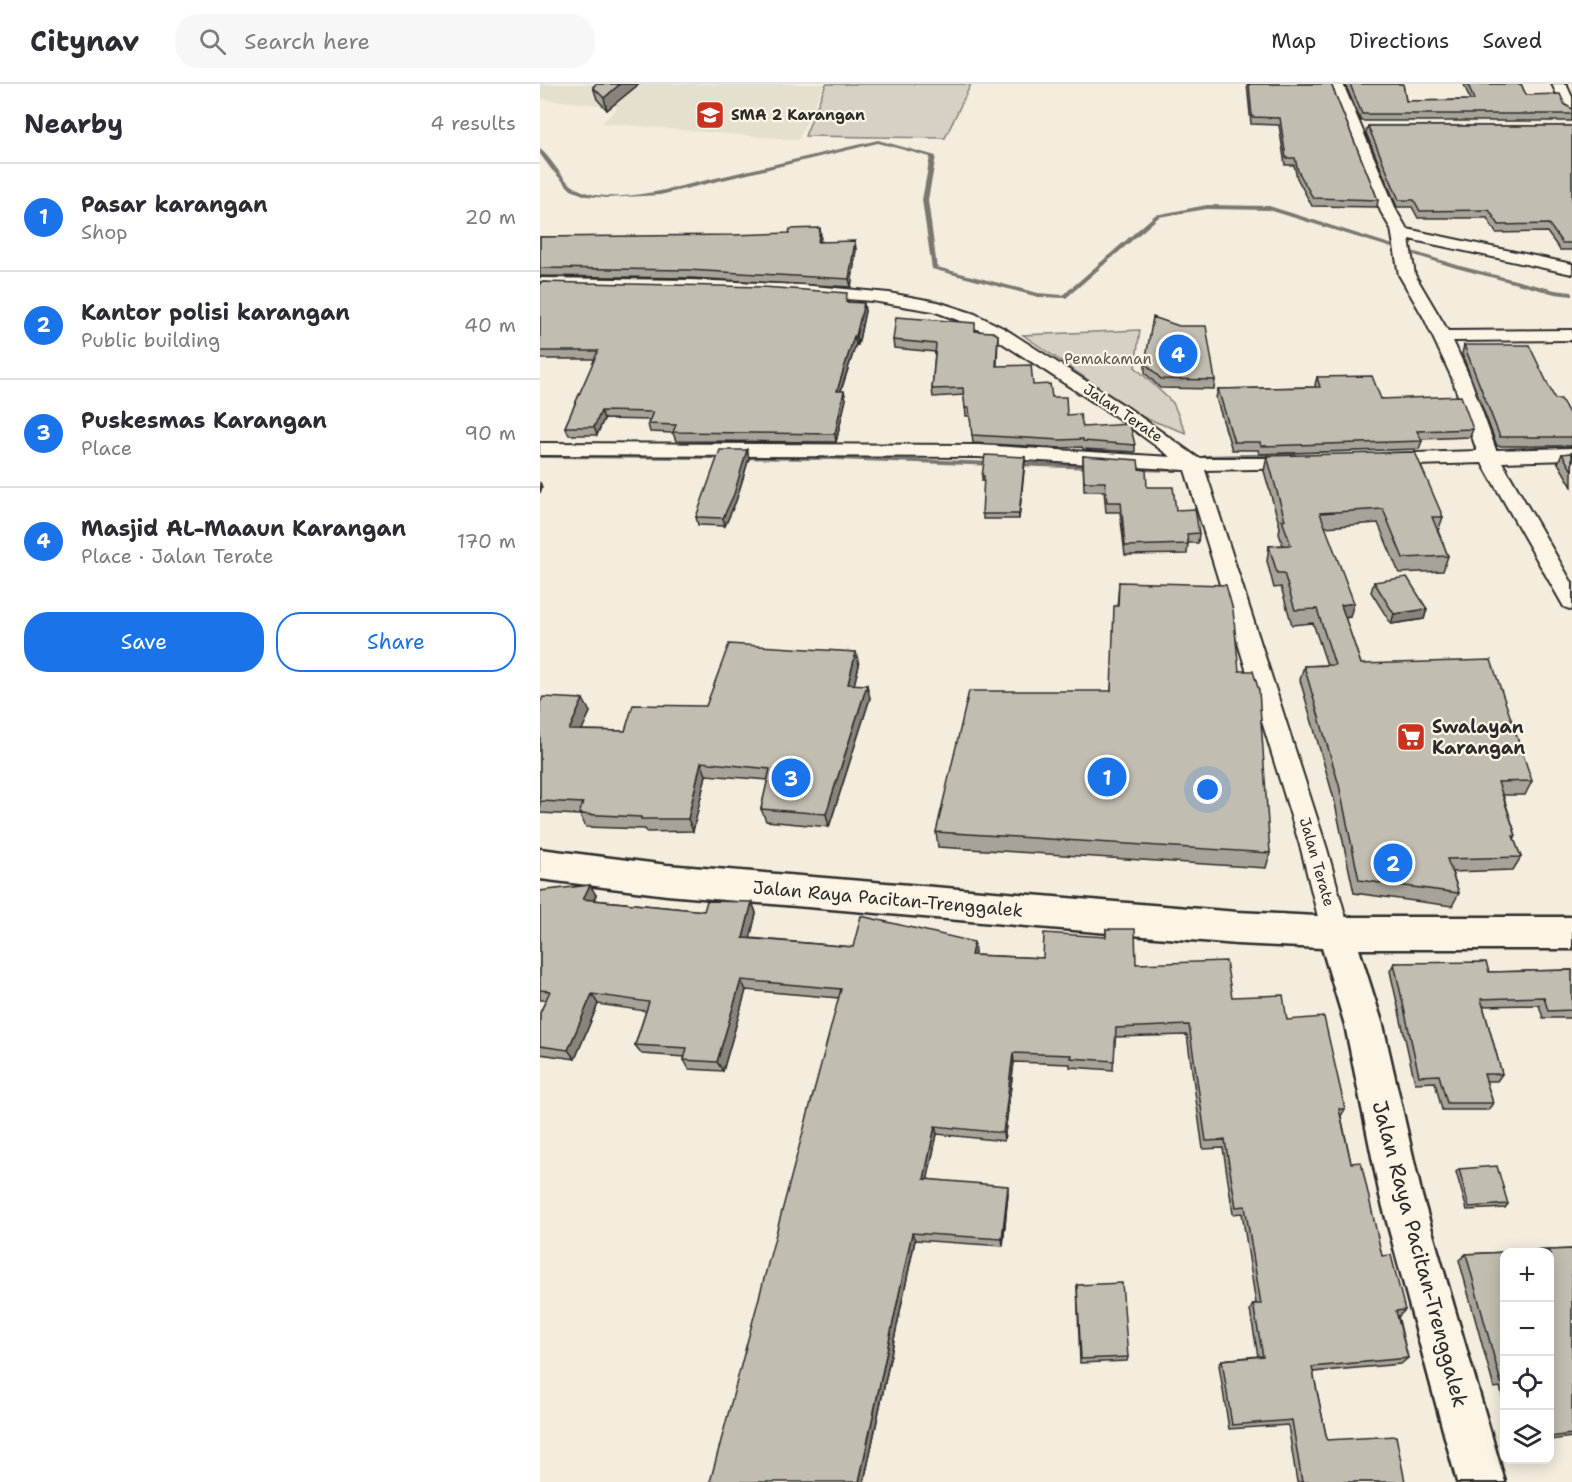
<!DOCTYPE html>
<html lang="en">
<head>
<meta charset="utf-8">
<style>
  body { margin:0; font-family:"Shantell Sans",sans-serif; background:#f7f7f7; color:#2b2b33 }
  .controls { position:absolute; right:18px; bottom:18px; display:grid; overflow:hidden; border-radius:12px; box-shadow:0 3px 15px #0003 }
  .controls button { width:54px; height:54px; display:grid; place-items:center; padding:0; border:0; border-bottom:2px solid #e1e1e2; background:#fff; color:#2b2b33; font:30px sans-serif }
  .you { position:absolute; left:668px; top:706px; width:21px; height:21px; margin:-15px; border:4px solid #fff; border-radius:50%; background:#1a73e8; box-shadow:0 0 0 9px #1a73e833 }
  .badge { display:grid; place-items:center; width:39px; height:39px; border-radius:50%; background:#1a73e8; color:#fff; font-size:20px; font-weight:700 }
  .pin { position:absolute; translate:-50% -50%; border:3px solid #fff; box-shadow:0 2px 6px #0006 }
  .list { margin:0; padding:0; list-style:none }
  h2 { display:flex; justify-content:space-between; align-items:center; height:78px; margin:0; padding:0 24px; font-size:26px }
  h2 small { font-size:20px; font-weight:400; color:#7c7c81 }
  .list li { display:grid; grid-template-columns:39px 1fr auto; gap:18px; align-items:center; box-sizing:border-box; height:108px; padding:0 24px; border-top:2px solid #e1e1e2 }
  .list b { display:block; font-size:22px; white-space:nowrap }
  .list p { margin:0; font-size:20px; white-space:nowrap; color:#7c7c81 }
  .list em { font-size:20px; font-style:normal; color:#7c7c81 }
  .actions { display:flex; gap:12px; padding:18px 24px }
  .actions a { flex:1; padding:14px 0; border:2px solid #1a73e8; border-radius:24px; text-align:center; font-size:21px; color:#1a73e8 }
  .actions .main { background:#1a73e8; color:#fff }
  .icon { flex:none; width:33px; height:33px; fill:none; stroke:currentColor; stroke-width:2; stroke-linecap:round; stroke-linejoin:round }
  .map { position:relative; flex:none; width:1032px; height:1398px; overflow:hidden }
  header { display:flex; align-items:center; gap:36px; box-sizing:border-box; height:84px; padding:0 30px; background:#fff; border-bottom:2px solid #e1e1e2 }
  header strong { font-size:28px }
  nav { display:flex; gap:33px; margin-inline-start:auto; font-size:21px }
  .search { width:420px; height:54px; background:#f7f7f7; display:flex; align-items:center; gap:15px; box-sizing:border-box; padding:0 21px; border-radius:24px; color:#7c7c81; font-size:22px }
  main { display:flex }
  aside { flex:1; background:#fff }
  .map>svg:first-child { display:block }
</style>
</head>
<body>
<header>
<strong>Citynav</strong>
<div class="search"><svg class="icon" aria-label="search" viewBox="0 0 24 24"><circle cx="10" cy="10" r="6"/><path d="M15 15l6 6"/></svg>Search here</div>
<nav><a>Map</a><a>Directions</a><a>Saved</a></nav>
</header>
<main>
<aside>
<h2>Nearby<small>4 results</small></h2>
<ul class="list">
<li><span class="badge">1</span><div><b>Pasar karangan</b><p>Shop</p></div><em>20 m</em></li>
<li><span class="badge">2</span><div><b>Kantor polisi karangan</b><p>Public building</p></div><em>40 m</em></li>
<li><span class="badge">3</span><div><b>Puskesmas Karangan</b><p>Place</p></div><em>90 m</em></li>
<li><span class="badge">4</span><div><b>Masjid AL-Maaun Karangan</b><p>Place · Jalan Terate</p></div><em>170 m</em></li>
</ul>
<div class="actions"><a class="main">Save</a><a>Share</a></div>
</aside>
<div class="map">
<svg width="1032" height="1398" viewBox="0 0 1032 1398">
  <rect width="100%" height="100%" fill="#f4edde"/>
  <filter id="ink" filterUnits="userSpaceOnUse"><feTurbulence type="fractalNoise" baseFrequency=".0167" numOctaves="2"/><feDisplacementMap in="SourceGraphic" scale="12" xChannelSelector="R" yChannelSelector="G"/><feConvolveMatrix kernelMatrix="1 2 1 2 8 2 1 2 1" color-interpolation-filters="sRGB"/></filter>
  <g filter="url(#ink)">
    <path fill="#e5dfd0" d="M0,0H284L258,56L62,39L78,23L0,15Z"/>
    <path fill="#d6d1c4" stroke="#807e78" stroke-width="1.5" d="M286,0H431L405,54L265,52Z
      M600,246L595,283L633,319L646,349L602,333L483,251Z"/>
    <g fill="none" stroke-linecap="round" stroke-linejoin="round">
      <path fill="#7a7771" fill-rule="evenodd" d="M338,56L396,72L388,116L397,183L498,209L523,211L615,131L667,121L729,122L920,182L1015,206L1032,208V212L1015,210L916,184L729,126L667,125L619,133L526,214L498,213L392,185L382,116L390,73L338,59L120,111L67,114L46,112L31,106L11,85L0,70V65C11,74 18,88 28,98C51,119 91,112 120,107Z
        M754,369L756,370V372L664,375L661,373L664,371Z
        M0,370L296,372L456,378L460,380L456,382L296,376L0,374Z
        M471,378L555,381L559,383L555,385L473,382H471Z
        M588,383L641,384L645,386L641,388L590,387L586,385Z"/>
      <g stroke="#2b2b2b" stroke-width="4">
        <path id="minor" d="M789,0H803L857,128L867,145L1032,180V190L869,155L875,191L908,247L1032,246V256L913,257L930,294L956,366L1032,364V376L962,378L1032,499V526L1024,523L942,379L843,382L836,380L833,376L836,372L843,370L937,367L912,294L884,234L859,191L851,145L841,128Z
          M1012,0H1026L1032,13V31L1025,27Z
          M0,194L150,196L262,201L349,209L398,218L435,230L465,245L588,324L658,374H766L769,378L766,382L759,384L665,386L787,765L810,849L806,858L796,861L786,858L782,849L761,765L645,386L438,373L0,371V359L438,361L631,373L575,332L453,253L423,238L393,227L332,217L225,209L0,204Z"/>
      </g>
      <g stroke="#2b2b2b" stroke-width="5">
        <path id="trunk" d="M0,765L127,781L697,828L796,833H1032V865H819L843,941L882,1112L965,1398H917L840,1112L805,941L782,864L697,860L127,811L0,795Z"/>
      </g>
      <use href="#minor" fill="#fcf5e5" fill-rule="evenodd"/>
      <use href="#trunk" fill="#fcf5e5" fill-rule="evenodd"/>
    </g>
    <path fill="#a7a398" stroke="#2b2b2b" stroke-width="1.5" d="M56,0H99L67,26L57,15L53,3Z
      M707,0H791L838,116L837,123L772,122L757,94L754,81H745L739,41L711,40Z
      M805,0H863L866,17L930,16L924,0H981L986,11L1025,21L1032,25V37H821Z
      M828,42H1032V166H1020L1007,148L956,149L947,134H878L872,123H857L826,49Z
      M281,152L280,157L316,165L311,203L150,194L0,192V153Z
      M0,198L309,218L325,227L318,261L316,260L301,307L306,315L296,358L136,357L133,349L110,348L108,340L109,336L64,335L57,351H29L25,343L55,275H0Z
      M436,247L458,251L457,282L493,301L512,313L527,331L543,343L595,361V368L543,365L542,363L521,364L433,359L430,332H426L424,311L393,313L392,305L395,268L354,264L353,256Z
      M924,261L1015,315L1032,333V362H957L922,270Z
      M605,279L675,296L674,305L620,304L605,289Z
      M777,293L933,345L930,353L881,355L882,357L879,365L719,370L718,366H692L676,314L678,305L776,303L775,301Z
      M207,366L209,374L196,417L185,442L158,441L156,433Z
      M1032,369V403L1018,379L1022,370Z
      M543,372L599,385L607,403L636,426L659,449L658,459H648L647,470L585,471L580,428H566L564,407H544Z
      M727,372L903,433L898,447L908,472L903,487L859,489L838,439L785,443L810,533L805,534L821,580L992,697L985,711H963L976,752L974,755L981,773L973,786L912,788L919,809L912,822L814,809L794,715L760,596L764,582L787,581L773,539L752,541L741,503L734,504L727,477L729,462L743,461L739,450L740,443L724,387Z
      M485,373L479,435H443L444,397H442V392Z
      M579,498L699,587L730,769L726,784L398,763L396,748L571,607Z
      M834,498L887,525L884,535L851,540L831,508Z
      M319,581L314,600L330,614L289,743L226,737L221,725L228,696L166,691L153,747L107,748L105,745L46,743L40,731L0,729V619L50,628L41,646L85,647L166,622Z
      M0,807L56,811L54,816L164,827L212,818L216,829L210,854L313,863L435,868L434,871L503,874L566,853V845L596,880L692,913L747,936L805,1025L801,1032L811,1079L842,1172L865,1226L859,1232H858L868,1274L861,1280L773,1288L787,1356L865,1398H757L748,1341L689,1345L679,1281L682,1276L718,1272L710,1226L713,1220H716L702,1129L693,1130L683,1064L663,1065L647,951L575,953L573,986L530,983V980L474,978L464,1057L397,1050L387,1095L468,1109L463,1162L375,1156L324,1398L299,914L206,906L183,987L149,985L144,976L145,973L102,970L95,961L106,927L58,920L35,975L0,970V929L6,916H0Z
      M854,879L949,888L1032,886V934H1003L999,921L943,922L962,990L957,997H946L953,1019L948,1026H902L895,998L875,999L850,887Z
      M919,1085L968,1120L965,1124L927,1126L916,1088Z
      M1032,1165V1353L1010,1356V1168H964V1318L960,1303L954,1304L919,1176L926,1170Z
      M537,1201L588,1273L587,1277L540,1279Z"/>
    <path fill="#88847c" stroke="#2b2b2b" stroke-width="1.5" d="M80,0H99L67,26L64,14Z
      M280,144L281,152L279,165L278,158Z
      M315,157L316,165L311,203L309,195Z
      M324,219L325,227L318,261L316,252Z
      M314,252L316,260L298,315L297,307Z
      M304,307L306,315L296,358L295,350Z
      M61,327L64,335L57,351L54,343Z
      M207,366L209,374L196,417L185,442L183,434Z
      M485,373V378L479,435V430Z
      M0,398L2,403L0,409Z
      M814,519L810,533L797,535L801,521Z
      M887,525L884,535L851,540L854,530Z
      M316,568L319,581L311,613L308,600Z
      M327,601L330,614L289,743L286,730Z
      M43,615L50,628L36,659L29,646Z
      M161,678L166,691L153,747L148,735Z
      M50,801L56,811L49,825L43,815Z
      M212,818L216,829L208,864L203,854Z
      M434,858L435,868L432,881L431,871Z
      M201,896L206,906L183,987L177,978Z
      M52,910L58,920L35,975L28,966Z
      M473,969L474,978L464,1057L463,1049Z
      M395,1042L397,1050L386,1103L384,1095Z
      M468,1102V1109L463,1162L462,1155Z
      M372,1149L375,1156L324,1398H319Z"/>
    <path fill="#c2bdb1" stroke="#2b2b2b" stroke-width="1.5" d="M56,0H80L64,14L53,3Z
      M709,0H791L838,116L773,114L758,87L755,74H746L740,34L712,33Z
      M810,0H863L866,17L934,16L928,0H981L986,11L1020,10L1025,21L1032,25V30H822Z
      M828,42H1032V159H1022L1009,140L959,141L949,126L880,127L874,116H859Z
      M280,144L278,158L315,157L309,195L148,186L0,184V153L192,151L249,149L250,145Z
      M0,198L223,203L307,209L306,218L324,219L316,252H314L297,307H304L295,350L133,348L136,341L108,340L113,328L61,327L54,343H25L58,267H0Z
      M356,233L435,239V247L453,248L458,251L456,282L491,281L493,301L510,300L512,313H526L527,331L540,330L543,343L590,340L595,361L543,357V355L521,356L432,351L429,324H425L423,304L392,305L396,260L353,256Z
      M613,233L639,242H666L675,296L621,295L605,279Z
      M924,261H989L1015,315H1021L1031,333H1032V353H960Z
      M832,292L841,315L921,312L933,345L877,347L882,357L721,362L720,358H694L678,305L780,303L777,293Z
      M180,366H207L194,410L183,434L156,433Z
      M875,368L903,433H892L908,472L863,474L843,425L780,429L814,519L801,521L821,580L951,576L992,697L958,698L976,752H973L981,773L907,775L919,809L819,796L799,701L764,582L795,581L777,525L755,526L744,489H737L729,462L751,461L742,436H745L727,372Z
      M1032,369V387L1022,370Z
      M445,371L485,373L479,430H442L444,392H442Z
      M543,372L598,376L599,385L606,386L607,403H633L636,426L655,425L659,449L647,450L648,460L585,462L581,418H567L565,398H544Z
      M867,493L887,525L854,530L834,498Z
      M579,498L686,501L693,526L699,587H713L719,607L730,769L396,748L429,607H571L574,522H578Z
      M189,560L316,568L308,600L327,601L286,730L221,725L230,685L161,678L148,735H101V733L39,730L43,719L0,717V619L3,613L43,615L29,646L85,647L93,621L166,622Z
      M50,801L43,815L164,827L167,817L212,818L203,854L313,863L321,832L434,858L431,871L503,874L504,849L566,853V845H595L596,880L686,877L692,913L743,911L747,936L784,933L805,1025H799L811,1079L821,1078L842,1172L851,1171L865,1226L856,1227L868,1274L772,1283L787,1356L856,1352L865,1398H762L752,1336L692,1341L682,1276L723,1272L713,1220H721L705,1122L696,1123L685,1056L666,1057L649,941L576,944L574,977L530,974L531,971L473,969L463,1049L395,1042L384,1095L468,1102L462,1155L372,1149L319,1398H170L301,905L201,896L177,978L144,976L147,964L95,961L109,918L52,910L28,966L0,962V929L10,907L0,906V807Z
      M946,878L949,888L1032,886V926L1008,927L1004,913L941,915L962,990H944L953,1019H907L899,991L879,992L854,879Z
      M957,1082L968,1120L929,1123L919,1085Z
      M1032,1165V1350L1010,1353V1168H964V1299H961L926,1170Z
      M582,1199L588,1273L541,1275L537,1201Z"/>
  </g>
  <defs>
    <g id="school-square" transform="scale(1.5)"><rect x="-9" y="-9" width="18" height="18" rx="4" fill="#c8321e" stroke="#fcf5e5"/><path d="M0-5L7-2L0 1L-7-2ZM-4 1L0 2.5L4 1V4Q0 6-4 4Z" fill="#fff"/></g>
    <g id="supermarket-square" transform="scale(1.5)"><rect x="-9" y="-9" width="18" height="18" rx="4" fill="#c8321e" stroke="#fcf5e5"/><path d="M-6-5.5h2.5l.6 2H6L4.5 2H-2.5L-4.4-4H-6ZM-1.5 3.2a1.3 1.3 0 1 0 .1 0ZM3 3.2a1.3 1.3 0 1 0 .1 0Z" fill="#fff"/></g>
  </defs>
  <g fill-rule="evenodd">
    <use href="#school-square" x="170" y="31"/>
    <use href="#supermarket-square" x="871" y="653"/>
  </g>
  <g text-anchor="middle" stroke-width="4.5" stroke-linejoin="round" paint-order="stroke">
    <g font-size="15" font-weight="bold" fill="#2b2b2b" stroke="#fcf5e5" text-anchor="start">
      <text x="191" y="36">SMA 2 Karangan</text>
    </g>
    <g font-size="15" fill="#565451" stroke="#fcf5e5">
      <text x="568" y="280">Pemakaman</text>
    </g>
    <g font-size="15" fill="#2b2b2b" stroke="#fcf5e5">
      <text transform="translate(583 329) rotate(34)" y="5">Jalan Terate</text>
      <text transform="translate(777 778) rotate(74)" y="5">Jalan Terate</text>
    </g>
    <g font-size="18" font-weight="bold" fill="#2b2b2b" stroke="#fcf5e5" text-anchor="start">
      <text x="892" y="649">Swalayan<tspan x="892" dy="21">Karangan</tspan></text>
    </g>
    <g font-size="18" fill="#2b2b2b" stroke="#fcf5e5">
      <text transform="translate(348 815) rotate(5)" y="6">Jalan Raya Pacitan-Trenggalek</text>
    </g>
    <g font-size="21" fill="#2b2b2b" stroke="#fcf5e5">
      <text transform="translate(880 1170) rotate(75)" y="7">Jalan Raya Pacitan-Trenggalek</text>
    </g>
  </g>
</svg>
<div class="controls">
<button>+</button>
<button>−</button>
<button><svg class="icon" aria-label="locate" viewBox="0 0 24 24"><circle cx="12" cy="12" r="6"/><path d="M12 2v4M12 18v4M2 12h4M18 12h4"/></svg></button>
<button><svg class="icon" aria-label="layers" viewBox="0 0 24 24"><path d="M12 4l9 5-9 5-9-5zM3 14l9 5 9-5"/></svg></button>
</div>
<div class="you"></div>
<div class="pin badge" style="left:567px;top:693px">1</div>
<div class="pin badge" style="left:853px;top:779px">2</div>
<div class="pin badge" style="left:251px;top:694px">3</div>
<div class="pin badge" style="left:638px;top:270px">4</div>
</div>
</main>
</body>
</html>
